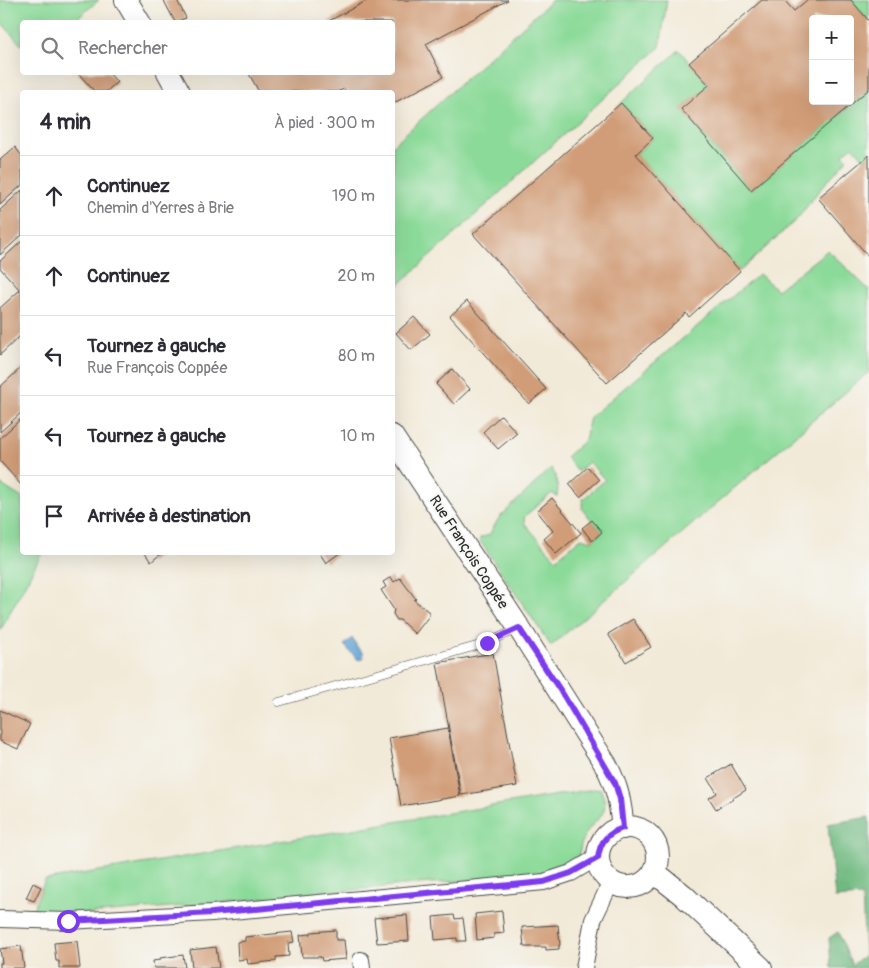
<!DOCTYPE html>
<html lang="fr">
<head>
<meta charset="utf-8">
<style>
  body { margin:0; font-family:Pangolin,sans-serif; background:#f2f2f3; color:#2b2b33 }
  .controls { position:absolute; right:15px; top:15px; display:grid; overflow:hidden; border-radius:5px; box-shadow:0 5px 20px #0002 }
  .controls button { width:45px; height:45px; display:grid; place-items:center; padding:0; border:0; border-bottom:1px solid #e1e1e2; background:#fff; color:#2b2b33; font:25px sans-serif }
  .stop { position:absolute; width:15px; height:15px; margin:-11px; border:4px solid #7c3aed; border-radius:50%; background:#fff }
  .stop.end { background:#7c3aed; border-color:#fff; box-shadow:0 1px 5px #0008 }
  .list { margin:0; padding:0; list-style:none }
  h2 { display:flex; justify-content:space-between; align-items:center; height:65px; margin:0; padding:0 20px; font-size:21px }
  h2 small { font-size:16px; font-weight:400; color:#7c7c81 }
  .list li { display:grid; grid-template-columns:32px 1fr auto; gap:15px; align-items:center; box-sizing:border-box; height:80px; padding:0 20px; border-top:1px solid #e1e1e2 }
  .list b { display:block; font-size:19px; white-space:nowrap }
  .list p { margin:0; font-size:16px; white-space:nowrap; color:#7c7c81 }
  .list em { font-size:16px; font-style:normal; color:#7c7c81 }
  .icon { flex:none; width:28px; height:28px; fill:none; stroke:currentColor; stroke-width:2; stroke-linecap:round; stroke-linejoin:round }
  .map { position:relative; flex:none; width:869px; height:968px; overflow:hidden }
  .search { position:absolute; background:#fff; box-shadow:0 5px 20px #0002; left:20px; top:20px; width:375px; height:55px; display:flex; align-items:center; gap:12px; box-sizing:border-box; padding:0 18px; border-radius:5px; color:#7c7c81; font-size:19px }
  .panel { position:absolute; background:#fff; box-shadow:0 5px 20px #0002; left:20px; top:90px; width:375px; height:465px; border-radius:5px }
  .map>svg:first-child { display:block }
</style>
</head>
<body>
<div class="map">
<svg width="869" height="968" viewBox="0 0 869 968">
  <rect width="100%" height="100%" fill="#f6f6f2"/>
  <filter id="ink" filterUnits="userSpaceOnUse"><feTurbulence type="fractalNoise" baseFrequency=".02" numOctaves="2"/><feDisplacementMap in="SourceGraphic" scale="10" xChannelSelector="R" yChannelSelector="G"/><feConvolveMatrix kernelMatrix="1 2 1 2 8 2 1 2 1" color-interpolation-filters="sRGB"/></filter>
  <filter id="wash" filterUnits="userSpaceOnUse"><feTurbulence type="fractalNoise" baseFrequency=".0096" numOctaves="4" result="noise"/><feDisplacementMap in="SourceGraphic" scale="20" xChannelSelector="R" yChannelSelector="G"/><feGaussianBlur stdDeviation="1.12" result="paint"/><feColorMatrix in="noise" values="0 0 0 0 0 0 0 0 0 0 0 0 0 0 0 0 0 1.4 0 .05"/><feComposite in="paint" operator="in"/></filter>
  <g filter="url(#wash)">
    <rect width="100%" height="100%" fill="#f2ead8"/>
    <path fill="#8bda99" stroke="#5b8262" d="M0,0H99L73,22H22V46L0,21Z
      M552,0H667L660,47L393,290V145Z
      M851,0H869V21Z
      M679,50L709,85L681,109L751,190L869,89V155L864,159L853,146L843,154L847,159L817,193L798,218L740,271L636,154L653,138L621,103Z
      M828,250L869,290V372L551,646L480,541V538L489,535L499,518L551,468C557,476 559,488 557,497L552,493L526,515L524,518L525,524L556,559L581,538L592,541L602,532L582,509L583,499L605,480L589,462L578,472L566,457L585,440L590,417L759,274L777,290Z
      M0,484L22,498V552L42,553L0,631Z
      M600,788C613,816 597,815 584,836C581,842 580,852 578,859L551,871L528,876L404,885L207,904L75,915L30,916L45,880Z"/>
    <path fill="#70ba81" stroke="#4e7256" d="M869,817V968H831L829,938L838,932L852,965L865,955L862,896L835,898L828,824Z"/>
    <path fill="#60a2d4" stroke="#466680" d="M352,638L358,648L363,652L364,658L362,660L357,659L344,645Z"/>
    <g id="blocks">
      <path fill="#d19d78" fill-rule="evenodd" d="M166,0H177L186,18L175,22L164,1Z
        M368,0H508L426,44L443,77L392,104V92H346L344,89L337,92H259L248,72H392V22H327Z
        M762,0H784L794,11L807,0H851L869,21V89L751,190L681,109L709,85L689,63ZM813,19H850V101H813Z
        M77,72H108L117,82L106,92H95Z
        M621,103L653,138L636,154L740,271L689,317L686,313L607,383L473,234Z
        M15,147L22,156V185L0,205V160Z
        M869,155V257L818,198Z
        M22,190V235L0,255V210Z
        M22,241V334L0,355V308L20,290L0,268V261Z
        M467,301L546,389L529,404L450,316Z
        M414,317L430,334L411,350L396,333Z
        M22,367V412L0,432V387Z
        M452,369L470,389L454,404L436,384Z
        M501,415L517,433L498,449L483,432Z
        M22,418V486L0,461V438Z
        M588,467L599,480L580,497L569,484Z
        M552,498L581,533L556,554L544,539L553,531L537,511Z
        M592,520L602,532L592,541L582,528Z
        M144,552H163L151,562Z
        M319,552H341L326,563Z
        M391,577L394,582L400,578L416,599L414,600L429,612V616L415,634L400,620H397L393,614L394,610L381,590L386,587L383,582Z
        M633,619L651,647L626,662L608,634Z
        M493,653L517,786L461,795L437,663Z
        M0,710L30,724L18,749L0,741Z
        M448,728L460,796L401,806L389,738Z
        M731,764L746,790L716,809L709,798L717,793L708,778Z
        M33,883L41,887L34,901L26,898Z
        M502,911L504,933L494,934V938L477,940L475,914Z
        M407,915L409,941L377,943L374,918Z
        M454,915L455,919L463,918L466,941H457V938L435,940L433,917Z
        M558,925L560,945H559V949L546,950V947H524L522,927Z
        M336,930V940H344L346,959L322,961L321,957H302L300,935L311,934V932Z
        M292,932L294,942L288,943L289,956L276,957V961L248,964L247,959L238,960L237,942L245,941V937Z
        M77,941L80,968H59V961H56L54,943Z
        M21,946L24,968H0V963H2L0,949Z
        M216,947L219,968H192L190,950Z
        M183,955L185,968H154L153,961L160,960V958Z"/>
    </g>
  </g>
  <g filter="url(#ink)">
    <use href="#blocks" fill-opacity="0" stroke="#494845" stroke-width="1"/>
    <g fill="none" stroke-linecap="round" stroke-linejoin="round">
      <g stroke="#494845" stroke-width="9">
        <path id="lane" d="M279,702L487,643L517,629"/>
      </g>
      <g stroke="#494845" stroke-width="18">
        <path id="street" d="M0,919L68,921L212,913L544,882L571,873L598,857
          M361,960L362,968
          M584,968L593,920L611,882"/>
      </g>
      <g stroke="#494845" stroke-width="24">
        <path id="secondary" d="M126,0L139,22
          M168,72L179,92
          M392,436L519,628L606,765C618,788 620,802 623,828
          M598 857a30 30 0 1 1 60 0a30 30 0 1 1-60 0Z
          M654,872L683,895L761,968"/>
      </g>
      <use href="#lane" stroke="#fff" stroke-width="8"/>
      <use href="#street" stroke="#fff" stroke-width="16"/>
      <use href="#secondary" stroke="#fff" stroke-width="22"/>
    </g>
  </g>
  <g fill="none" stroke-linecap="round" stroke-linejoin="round" filter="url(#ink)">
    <path stroke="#7c3aed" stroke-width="6" d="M68,921L212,913L544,882L571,873L598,858C600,841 608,833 623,828L620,799L615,783L564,696L519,628L487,643"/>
  </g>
  <g text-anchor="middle" stroke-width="4" stroke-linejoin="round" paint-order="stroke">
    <g font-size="15" fill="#2b2b2b" stroke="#f6f6f2">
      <text transform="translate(469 552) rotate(57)" y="5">Rue François Coppée</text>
    </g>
  </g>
</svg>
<div class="controls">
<button>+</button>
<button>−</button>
</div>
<div class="stop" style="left:68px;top:921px"></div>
<div class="stop end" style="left:487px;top:643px"></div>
<div class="search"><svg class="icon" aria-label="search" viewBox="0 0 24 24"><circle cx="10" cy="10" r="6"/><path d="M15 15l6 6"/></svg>Rechercher</div>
<section class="panel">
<h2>4 min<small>À pied · 300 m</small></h2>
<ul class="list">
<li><svg class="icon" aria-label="ahead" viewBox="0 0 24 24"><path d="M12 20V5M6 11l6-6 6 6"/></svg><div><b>Continuez</b><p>Chemin d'Yerres à Brie</p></div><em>190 m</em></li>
<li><svg class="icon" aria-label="ahead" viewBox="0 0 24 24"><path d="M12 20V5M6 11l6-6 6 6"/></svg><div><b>Continuez</b></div><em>20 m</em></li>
<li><svg class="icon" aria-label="left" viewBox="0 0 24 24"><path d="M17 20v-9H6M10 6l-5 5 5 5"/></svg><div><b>Tournez à gauche</b><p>Rue François Coppée</p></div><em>80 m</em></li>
<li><svg class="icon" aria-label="left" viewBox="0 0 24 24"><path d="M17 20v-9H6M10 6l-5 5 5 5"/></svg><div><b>Tournez à gauche</b></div><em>10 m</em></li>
<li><svg class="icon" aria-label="arrive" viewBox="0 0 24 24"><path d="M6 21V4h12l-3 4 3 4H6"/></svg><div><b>Arrivée à destination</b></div></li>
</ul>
</section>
</div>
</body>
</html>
